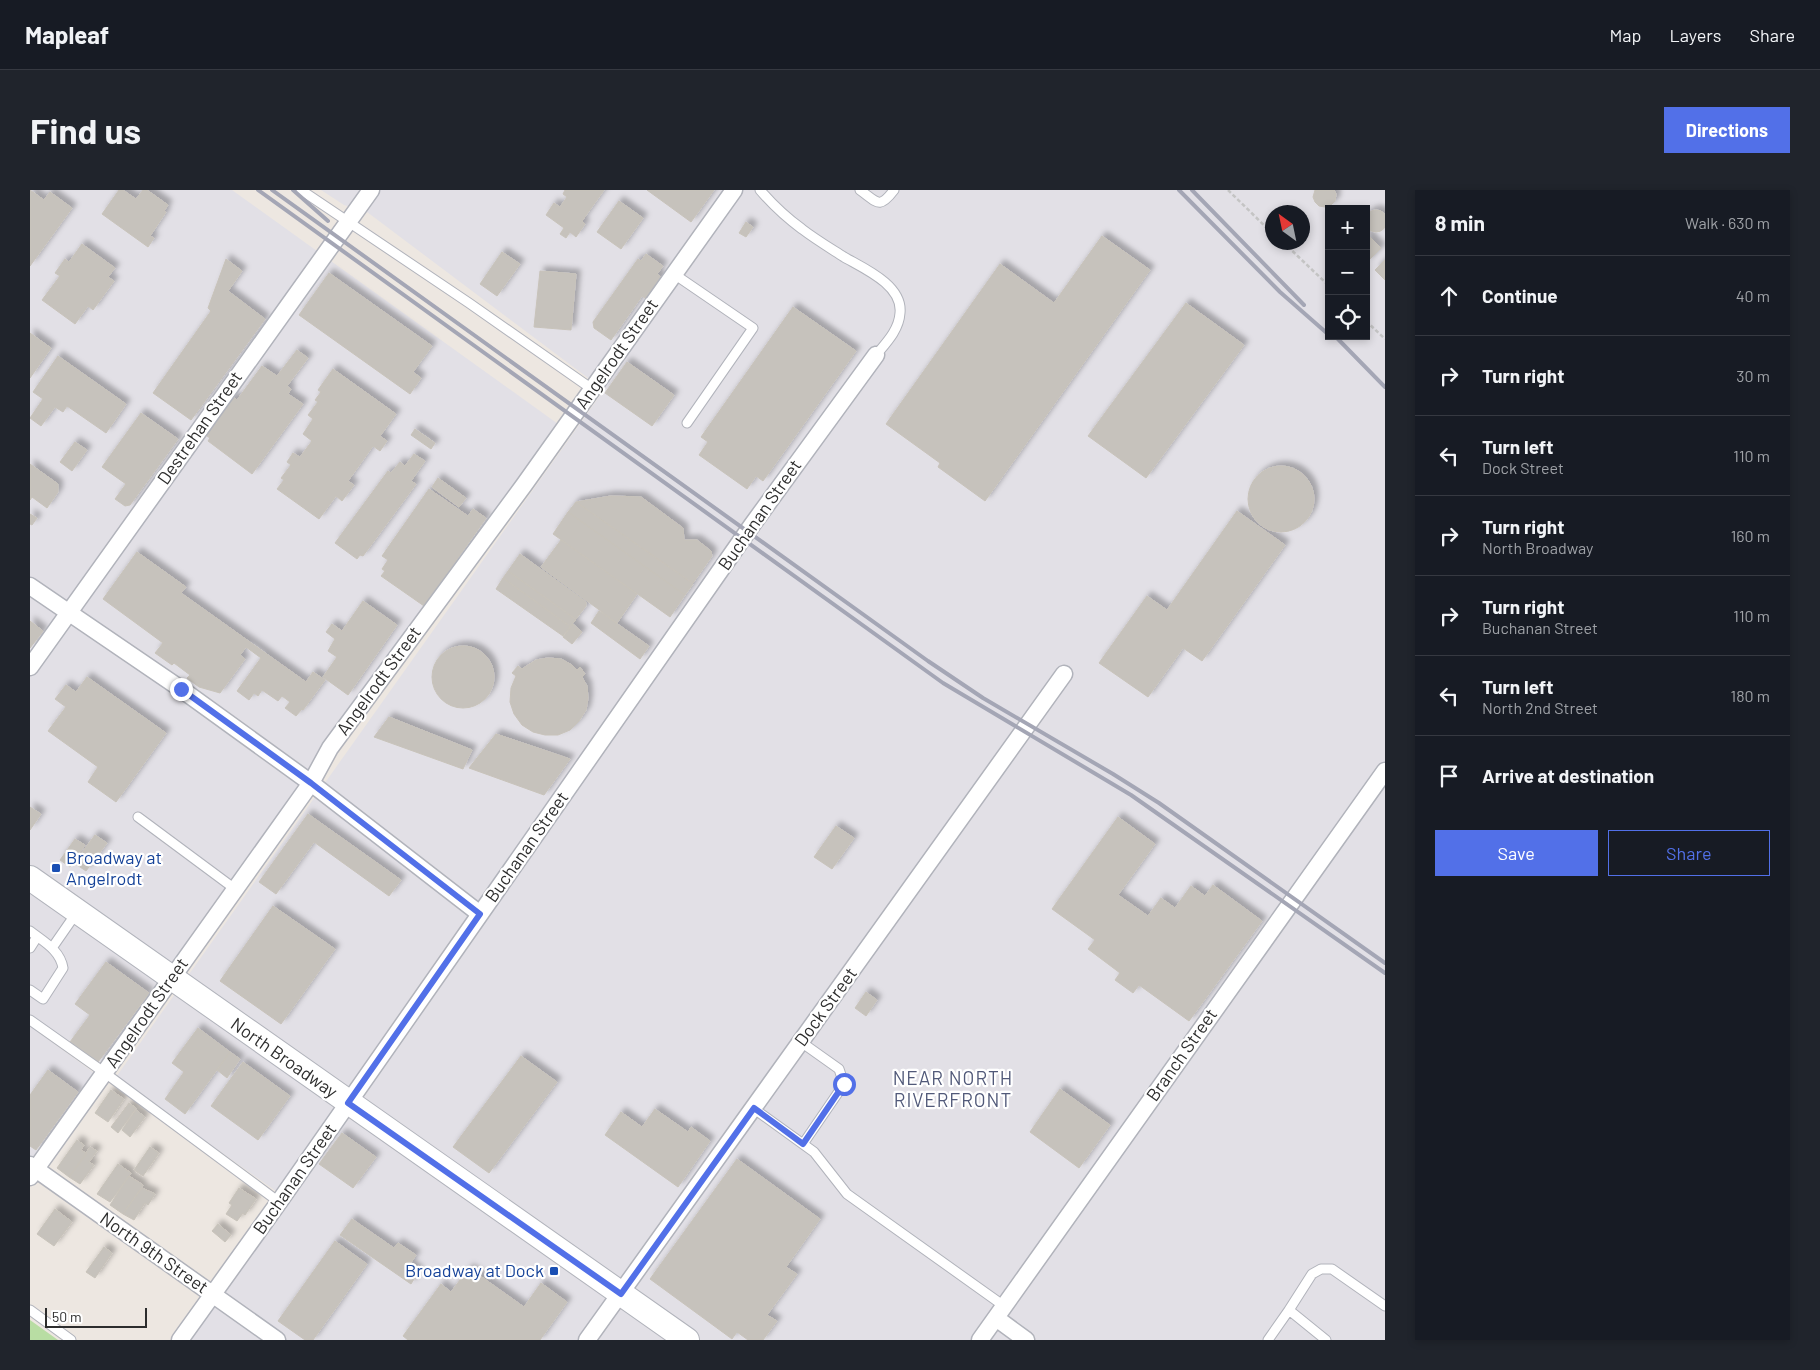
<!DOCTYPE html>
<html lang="en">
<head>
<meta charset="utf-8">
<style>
  body { margin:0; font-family:Barlow,sans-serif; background:#20242c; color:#f1f3f6 }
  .controls { position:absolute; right:15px; top:15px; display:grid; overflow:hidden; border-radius:0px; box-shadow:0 2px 8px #0003 }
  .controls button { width:45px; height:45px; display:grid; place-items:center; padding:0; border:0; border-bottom:1px solid #363941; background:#171b24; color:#f1f3f6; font:25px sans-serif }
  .compass { position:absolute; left:1235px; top:15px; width:45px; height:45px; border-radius:50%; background:#171b24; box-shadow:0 2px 8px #0003; rotate:327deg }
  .scale { position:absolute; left:15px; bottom:12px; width:102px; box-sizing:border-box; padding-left:5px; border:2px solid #2d2d2d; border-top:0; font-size:14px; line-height:18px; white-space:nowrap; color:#2d2d2d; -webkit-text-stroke:4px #fff; paint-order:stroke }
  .stop { position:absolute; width:15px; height:15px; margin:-11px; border:4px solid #5270e8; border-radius:50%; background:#fff }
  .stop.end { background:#5270e8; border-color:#fff; box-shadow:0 1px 5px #0008 }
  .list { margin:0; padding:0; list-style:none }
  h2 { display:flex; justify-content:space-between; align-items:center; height:65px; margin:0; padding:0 20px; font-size:21px }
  h2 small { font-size:16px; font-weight:400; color:#9ea1a6 }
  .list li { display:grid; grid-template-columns:32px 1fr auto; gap:15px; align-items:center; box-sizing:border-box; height:80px; padding:0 20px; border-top:1px solid #363941 }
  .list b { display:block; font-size:19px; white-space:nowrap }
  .list p { margin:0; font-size:16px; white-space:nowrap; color:#9ea1a6 }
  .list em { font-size:16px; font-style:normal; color:#9ea1a6 }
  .actions { display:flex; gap:10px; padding:15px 20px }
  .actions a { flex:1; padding:11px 0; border:1px solid #5270e8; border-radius:0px; text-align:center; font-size:18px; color:#5270e8 }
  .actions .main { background:#5270e8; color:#fff }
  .icon { flex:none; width:28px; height:28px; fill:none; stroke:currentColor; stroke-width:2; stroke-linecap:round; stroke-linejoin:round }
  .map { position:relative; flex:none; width:1355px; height:1150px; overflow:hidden; border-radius:0px }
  header { display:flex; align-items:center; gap:30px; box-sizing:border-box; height:70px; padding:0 25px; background:#171b24; border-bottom:1px solid #363941 }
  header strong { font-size:24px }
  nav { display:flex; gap:28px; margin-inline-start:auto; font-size:18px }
  .intro { display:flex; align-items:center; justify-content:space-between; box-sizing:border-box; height:120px; padding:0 30px }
  h1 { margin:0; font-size:35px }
  .button { padding:12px 22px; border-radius:0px; background:#5270e8; color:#fff; font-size:18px; font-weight:700 }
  main { display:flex; gap:30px; padding:0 30px }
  aside { flex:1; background:#171b24; border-radius:0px; box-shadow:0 2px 8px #0003 }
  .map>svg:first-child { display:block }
</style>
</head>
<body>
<header>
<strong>Mapleaf</strong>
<nav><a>Map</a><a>Layers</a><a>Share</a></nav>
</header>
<div class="intro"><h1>Find us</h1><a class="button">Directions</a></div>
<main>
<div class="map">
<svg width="1355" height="1150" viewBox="0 0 1355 1150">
  <defs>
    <filter id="shadow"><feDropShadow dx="4.5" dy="-4.5" stdDeviation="2.5" flood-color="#0004"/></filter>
  </defs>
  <rect width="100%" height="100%" fill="#ede7e1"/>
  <path fill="#e2e0e6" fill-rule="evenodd" d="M0,0H202L528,234L73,878L0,825Z
    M291,0H1355V1150H158L257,1009L86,887L574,200L337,22L314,15ZM1299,19H1336V146H1299ZM1242,22H1272V52H1242Z
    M0,836L67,885L0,980Z"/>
  <path fill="#b8dda3" d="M0,1130L28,1150H0Z"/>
  <path fill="#c6c2bc" stroke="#c8c3ba" filter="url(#shadow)" d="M0,0L14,10L20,2L42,18L0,76Z
    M89,0H93L106,9L113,0H117L138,15L134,21L136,22L120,46L124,48L118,57L72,24Z
    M535,0H574L552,31L555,34L546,47L540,42L536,48L530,44L534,38L516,25L524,13L530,17L537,7L533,4Z
    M617,0H684L661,32Z
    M1285,0H1304L1306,4L1305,11L1301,15L1295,17L1289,16L1285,12L1283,7Z
    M589,11L613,28L591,59L567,42Z
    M1335 31a11 11 0 1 1 22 0a11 11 0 1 1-22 0Z
    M716,32L723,37L716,47L709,43Z
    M1336,43L1351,58L1337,72L1336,71Z
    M1072,46L1120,80L955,311L908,277L910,273L856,234L970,74L1024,113Z
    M52,54L85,78L78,87L84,91L63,120L58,116L45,134L12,110L30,86L25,83L35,69L39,72Z
    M472,62L490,74L467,106L450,94Z
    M616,64L633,76L627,84L632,88L616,109L612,106L581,150L564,138L563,132L608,69L611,71Z
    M196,69L212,81L198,101L235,129L161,230L123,203L181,121L178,118Z
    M1355,70V90L1345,80Z
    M510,81L546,84L541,140L504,137Z
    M299,83L402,156L383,182L391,188L380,204L269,125Z
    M1156,113L1214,155L1116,288L1058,246Z
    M763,117L826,161L733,291L726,286L717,299L669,265L678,252L671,247Z
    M0,143L21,158L0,188Z
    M267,160L278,168L257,196L261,199L258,204L273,214L222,284L178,251L180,248L174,244L202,206L207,210L232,176L247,186Z
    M28,166L96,214L76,243L37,216L33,222L25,217L11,236L0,228L13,209L3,202Z
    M597,172L644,205L622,236L575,203Z
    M303,179L366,224L350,246L357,251L350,261L343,256L318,291L324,295L312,311L306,306L289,329L247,299L254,290L251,288L261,275L257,272L263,263L270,267L282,251L273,244L283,229L278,225L288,212L285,210L291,202L288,200Z
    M111,223L148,249L100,315L95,316L85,309L96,294L72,277Z
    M385,239L405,253L401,259L381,245Z
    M45,252L57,260L42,281L30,272Z
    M384,264L395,271L381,291L386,294L333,366L330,365L327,369L305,353L358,281L361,283L370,272L375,276Z
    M0,274L28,294V302L17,318L2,307L0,310Z
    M1218 309a33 33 0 1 1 66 0a33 33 0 1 1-66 0Z
    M408,288L436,308L429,317L402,297Z
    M399,299L438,326L443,319L456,328L394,416L351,386L355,381L352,379L358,370L352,366Z
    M581,306L611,307L653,338L654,350H667L681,361L682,366L663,393L546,312Z
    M546,312L663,394L655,405L538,322Z
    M1207,321L1255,355L1172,471L1153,458L1118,507L1069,473L1117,406L1137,420Z
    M538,322L655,405L640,427L523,344Z
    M0,324L7,328L2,335L0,334Z
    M531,350L607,404L587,433L511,377Z
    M107,362L156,397L151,403L276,492L283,482L295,490L273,520L272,519L266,526L255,518L260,512L252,506L248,511L232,500L228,506L224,503L219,510L207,501L231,468L216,457L210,465L215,469L190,503L169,497L157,488L160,485L144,473L142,475L125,463L133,453L73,409Z
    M490,364L556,412V416L546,429L478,381Z
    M478,381L546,430L540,436L473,388Z
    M473,388L540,437L533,446L466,399Z
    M333,411L367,435L318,505L293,487L307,467L298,461L305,449L296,442L302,434L312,441Z
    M569,421L619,456L610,469L561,433Z
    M0,431L13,441L0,458Z
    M543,434L552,442L542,454L533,447Z
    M402 487a31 31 0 1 1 62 0a31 31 0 1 1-62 0Z
    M518,468L531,469L542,475L547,480L550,477L555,484L552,487L557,496L558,508L556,520L549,531L540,540L528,545H515L503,542L492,535L484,524L480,512L481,498L486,486L482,483L488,476L492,479L506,470Z
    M57,487L136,543L86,612L58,592L68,577L18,541L36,517L25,509L36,495L46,502Z
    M359,527L442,560L433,579L344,547Z
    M466,544L540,569L514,605L439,578Z
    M0,617L11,624L0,640Z
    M278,624L371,690L359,706L284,652L246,704L229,692Z
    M1088,627L1125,654L1088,705L1118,726L1131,708L1145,718L1161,696L1175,706L1183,695L1232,731L1159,831L1109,795L1103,803L1085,790L1090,783L1058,759L1065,750L1022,719Z
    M806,636L824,648L802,679L784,667Z
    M65,645L77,653L56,681L44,673Z
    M45,649L55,655L40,677L30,670Z
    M243,716L305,759L251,834L190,791Z
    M76,772L119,803L68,872L40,852L60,825L45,814Z
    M836,802L847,810L836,826L825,818Z
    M168,838L200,862L155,924L135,909L154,882L142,873Z
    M200,862L210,869L197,888L187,880Z
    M491,866L527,892L459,983L423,957Z
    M213,872L260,906L228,950L181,916Z
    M18,880L48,902L6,960L0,956V905Z
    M1030,899L1080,935L1049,978L1000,942Z
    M81,900L94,909L78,932L65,923Z
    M99,913L106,918L88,943L81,937Z
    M625,919L658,942L661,937L680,951L648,997L575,945L591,922L612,937Z
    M106,920L115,927L100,947L92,940Z
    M312,943L346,967L323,998L289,974Z
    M47,950L54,955L51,960L57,964L39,987L27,978Z
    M60,957L67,961L59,972L64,975L50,994L39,987Z
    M120,957L129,963L113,986L104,980Z
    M707,969L790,1029L756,1077L767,1084L737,1125L747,1131L733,1150H718L707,1142L702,1149L620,1089Z
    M88,974L101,983L80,1012L67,1004Z
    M99,986L113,995L93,1024L80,1015Z
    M112,998L125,1004L118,1015L115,1013L104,1030L93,1024Z
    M209,998L226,1009L215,1025L213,1023L207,1031L196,1024L202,1015L199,1013Z
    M25,1019L42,1032L24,1056L7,1044Z
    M322,1029L364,1058L368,1053L386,1065L380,1074L389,1081L381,1094L310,1045Z
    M188,1034L201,1045L195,1052L182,1041Z
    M305,1051L337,1074L283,1150H275L248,1131Z
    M74,1057L82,1063L65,1088L56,1082Z
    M439,1078L494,1117L511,1093L537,1112L510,1150H378L373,1146L411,1094L421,1102Z"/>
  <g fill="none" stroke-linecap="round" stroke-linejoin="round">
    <g stroke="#b1b3bb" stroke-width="11">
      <path id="lane" d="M271,0L439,113L562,199
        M730,0C742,14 757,28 772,39C785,49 800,58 814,67C833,78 873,95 870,123C869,140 856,153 846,165
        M830,0C847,12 849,20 864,0
        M644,84L723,138L657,233
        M108,627L205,699
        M0,741C14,752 30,760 33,778L13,809L0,800
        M0,758L7,747
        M22,758L47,722
        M0,830L75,883L249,1012
        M771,852L809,879L814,894L773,954
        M723,918L784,962L817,1004L974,1116
        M0,1120L41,1150
        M1259,1120L1282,1084L1291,1079H1302L1355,1116
        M1238,1150L1259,1120L1296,1150"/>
    </g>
    <g stroke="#b1b3bb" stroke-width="19">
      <path id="street" d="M0,396L151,499L281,593L450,724
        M0,477L341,0
        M0,975L247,1150
        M0,987L281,593L300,558L494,295L704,0
        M966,1128L996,1150
        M150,1150L249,1012L722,335L846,165
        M557,1150L1034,484
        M950,1150L1355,581"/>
    </g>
    <g stroke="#b1b3bb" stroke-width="26">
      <path id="secondary" d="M0,688L657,1150"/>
    </g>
    <path stroke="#c4c4c4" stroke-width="2.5" stroke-dasharray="4 2.5" stroke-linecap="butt" d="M1198,0L1242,43
      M1253,52L1299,96
      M1336,131L1355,149"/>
    <use href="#lane" stroke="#fff" stroke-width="9"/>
    <use href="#street" stroke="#fff" stroke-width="16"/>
    <use href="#secondary" stroke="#fff" stroke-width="24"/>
    <path stroke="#a4a6b5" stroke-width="4" d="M228,0L913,493L1101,605L1355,783
      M242,0L898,471L953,508L1083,584L1129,613L1355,773
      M263,0L298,31
      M1149,0L1250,102L1299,145
      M1162,0L1274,115
      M1305,146L1355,197"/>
  </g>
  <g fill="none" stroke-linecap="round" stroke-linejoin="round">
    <path stroke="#5270e8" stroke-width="6" d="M151,499L281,593L450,724L318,913L591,1104L724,918L773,954L814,894"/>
  </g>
  <g fill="#1a4fb4" stroke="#fff" stroke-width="2">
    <rect x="21" y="673" width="10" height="10" rx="2.5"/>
    <rect x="519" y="1076" width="10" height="10" rx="2.5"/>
  </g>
  <g text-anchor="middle" stroke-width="4.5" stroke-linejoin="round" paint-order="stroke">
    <g font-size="18" fill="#2d2d2d" stroke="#fff">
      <text transform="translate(587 164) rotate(-55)" y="6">Angelrodt Street</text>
      <text transform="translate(170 238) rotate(-55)" y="6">Destrehan Street</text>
      <text transform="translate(730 325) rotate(-55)" y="6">Buchanan Street</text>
      <text transform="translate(349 491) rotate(-54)" y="6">Angelrodt Street</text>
      <text transform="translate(497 657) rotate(-55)" y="6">Buchanan Street</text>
      <text transform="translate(796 817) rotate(-54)" y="6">Dock Street</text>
      <text transform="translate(117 823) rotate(-55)" y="6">Angelrodt Street</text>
      <text transform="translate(1152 865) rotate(-55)" y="6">Branch Street</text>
      <text transform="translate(254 868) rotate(35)" y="6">North Broadway</text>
      <text transform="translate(265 989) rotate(-55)" y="6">Buchanan Street</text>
      <text transform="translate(124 1063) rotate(35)" y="6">North 9th Street</text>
    </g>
    <g font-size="18" fill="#164399" stroke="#fff" text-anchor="start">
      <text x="36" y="674">Broadway at<tspan x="36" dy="21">Angelrodt</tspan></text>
      <text x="514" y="1087" text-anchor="end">Broadway at Dock</text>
    </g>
    <g font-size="19" letter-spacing="1" fill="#515979" stroke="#fff">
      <text x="923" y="895">NEAR NORTH<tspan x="923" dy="22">RIVERFRONT</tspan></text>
    </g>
  </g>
</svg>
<div class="controls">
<button>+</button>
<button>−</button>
<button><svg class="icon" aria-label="locate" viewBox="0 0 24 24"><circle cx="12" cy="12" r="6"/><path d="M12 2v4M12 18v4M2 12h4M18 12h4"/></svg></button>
</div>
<svg class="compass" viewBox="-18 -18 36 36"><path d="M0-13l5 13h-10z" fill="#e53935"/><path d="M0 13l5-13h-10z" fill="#9ea1a6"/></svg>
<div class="scale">50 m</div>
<div class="stop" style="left:814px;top:894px"></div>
<div class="stop end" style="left:151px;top:499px"></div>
</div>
<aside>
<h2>8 min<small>Walk · 630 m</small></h2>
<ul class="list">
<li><svg class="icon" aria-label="ahead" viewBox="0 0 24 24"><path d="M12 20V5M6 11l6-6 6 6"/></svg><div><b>Continue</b></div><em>40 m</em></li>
<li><svg class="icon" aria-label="right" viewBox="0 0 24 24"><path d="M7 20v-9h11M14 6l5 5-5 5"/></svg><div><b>Turn right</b></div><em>30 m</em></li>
<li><svg class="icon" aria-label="left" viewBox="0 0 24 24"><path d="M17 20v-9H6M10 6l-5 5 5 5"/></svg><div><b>Turn left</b><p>Dock Street</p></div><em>110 m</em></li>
<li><svg class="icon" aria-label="right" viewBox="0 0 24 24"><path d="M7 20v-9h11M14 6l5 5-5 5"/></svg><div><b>Turn right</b><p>North Broadway</p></div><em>160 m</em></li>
<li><svg class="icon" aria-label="right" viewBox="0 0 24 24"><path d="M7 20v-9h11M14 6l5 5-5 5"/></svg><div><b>Turn right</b><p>Buchanan Street</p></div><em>110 m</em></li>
<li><svg class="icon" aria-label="left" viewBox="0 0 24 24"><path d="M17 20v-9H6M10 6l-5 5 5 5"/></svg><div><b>Turn left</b><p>North 2nd Street</p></div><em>180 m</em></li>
<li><svg class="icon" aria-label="arrive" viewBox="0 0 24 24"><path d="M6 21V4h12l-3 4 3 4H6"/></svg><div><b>Arrive at destination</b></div></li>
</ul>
<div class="actions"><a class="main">Save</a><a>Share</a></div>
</aside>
</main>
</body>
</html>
